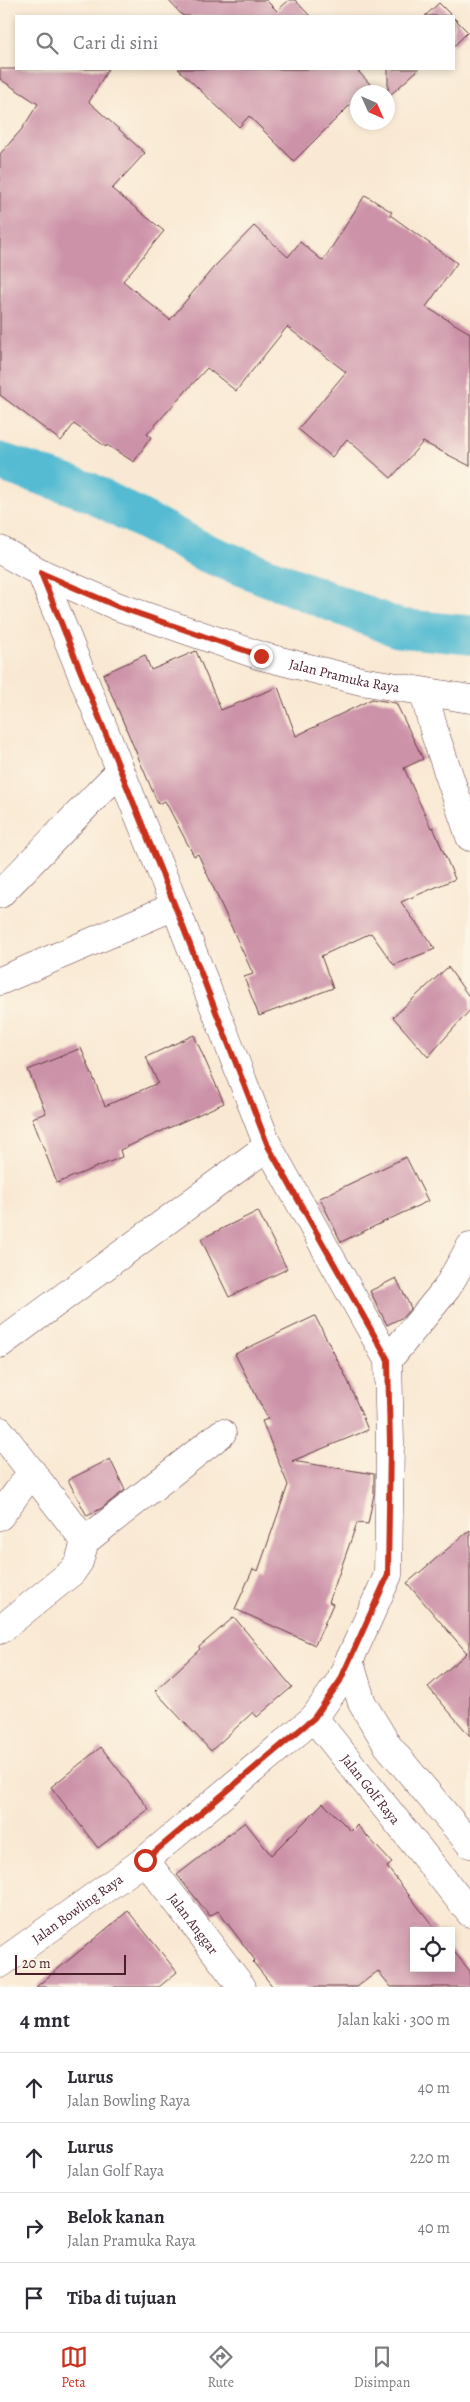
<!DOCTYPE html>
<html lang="id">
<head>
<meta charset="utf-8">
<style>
  body { margin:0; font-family:Alegreya,serif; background:#f2f2f3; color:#2b2b33 }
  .controls { position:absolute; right:15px; bottom:15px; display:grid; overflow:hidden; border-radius:0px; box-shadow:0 2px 8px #0003 }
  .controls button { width:45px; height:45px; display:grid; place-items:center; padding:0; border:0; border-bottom:1px solid #e1e1e2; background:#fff; color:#2b2b33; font:25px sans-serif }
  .compass { position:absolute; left:350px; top:85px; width:45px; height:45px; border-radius:50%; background:#fff; box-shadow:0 2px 8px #0003; rotate:135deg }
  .scale { position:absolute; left:15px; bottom:12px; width:111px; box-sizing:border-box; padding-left:5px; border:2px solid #4a1f2b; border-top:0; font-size:14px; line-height:18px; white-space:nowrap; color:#4a1f2b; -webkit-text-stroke:4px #fcf5e5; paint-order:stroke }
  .stop { position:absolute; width:15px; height:15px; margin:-11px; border:4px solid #c8321e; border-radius:50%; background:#fff }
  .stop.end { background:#c8321e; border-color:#fff; box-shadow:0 1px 5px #0008 }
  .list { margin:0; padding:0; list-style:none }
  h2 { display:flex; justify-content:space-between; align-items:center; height:65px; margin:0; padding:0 20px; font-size:21px }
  h2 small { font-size:16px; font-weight:400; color:#7c7c81 }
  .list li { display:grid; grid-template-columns:32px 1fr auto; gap:15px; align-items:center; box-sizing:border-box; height:70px; padding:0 20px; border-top:1px solid #e1e1e2 }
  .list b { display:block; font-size:19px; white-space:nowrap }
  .list p { margin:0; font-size:16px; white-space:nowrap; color:#7c7c81 }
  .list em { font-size:16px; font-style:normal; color:#7c7c81 }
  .icon { flex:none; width:28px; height:28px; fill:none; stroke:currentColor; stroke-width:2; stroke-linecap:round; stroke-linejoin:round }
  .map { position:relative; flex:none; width:470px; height:1987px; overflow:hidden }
  .search { position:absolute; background:#fff; box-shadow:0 2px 8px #0003; left:15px; right:15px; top:15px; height:55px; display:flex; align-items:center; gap:12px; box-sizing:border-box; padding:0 18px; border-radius:0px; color:#7c7c81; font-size:19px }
  .sheet { height:345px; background:#fff }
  nav { display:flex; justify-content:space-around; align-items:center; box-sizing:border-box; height:70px; border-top:1px solid #e1e1e2; background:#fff; font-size:14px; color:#7c7c81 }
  nav a { display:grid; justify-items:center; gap:2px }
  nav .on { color:#c8321e }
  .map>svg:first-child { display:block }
</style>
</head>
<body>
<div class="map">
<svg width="470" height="1987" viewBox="0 0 470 1987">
  <rect width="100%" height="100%" fill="#fcf5e5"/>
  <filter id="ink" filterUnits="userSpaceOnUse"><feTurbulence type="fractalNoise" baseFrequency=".02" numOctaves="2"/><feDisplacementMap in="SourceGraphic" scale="10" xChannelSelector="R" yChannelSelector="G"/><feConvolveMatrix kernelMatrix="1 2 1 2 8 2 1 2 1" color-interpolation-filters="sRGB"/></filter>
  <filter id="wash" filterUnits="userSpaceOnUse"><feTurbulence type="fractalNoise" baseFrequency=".0096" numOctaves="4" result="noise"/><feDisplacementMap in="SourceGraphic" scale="20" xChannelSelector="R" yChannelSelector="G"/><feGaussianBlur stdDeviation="1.12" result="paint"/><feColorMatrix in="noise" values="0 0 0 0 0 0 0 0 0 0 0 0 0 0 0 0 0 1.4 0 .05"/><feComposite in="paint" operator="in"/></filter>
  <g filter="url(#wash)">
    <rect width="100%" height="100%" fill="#f9e9d4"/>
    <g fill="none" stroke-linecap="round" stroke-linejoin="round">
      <path stroke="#55bbd2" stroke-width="39" d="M0,462L88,491L204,552L398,628L470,635"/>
    </g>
    <g id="blocks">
      <path fill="#cc92a8" d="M168,0H266L277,11L289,0H295L310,16H183Z
        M439,3L452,16H425Z
        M454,18L468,32L454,46Z
        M0,69H108L89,102L145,153L112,189L164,231L123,281L170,320L213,268L254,226L288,257L300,242L323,261L365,195L392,212L390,215L457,263L426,307L470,333V466L423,442L391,478L347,439L332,457L298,429L346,372L287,327L236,391L207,368L147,434L151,437L134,462L107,445L106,447L74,424L61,441L0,395V154L22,129L38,104L0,79Z
        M178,69H356L370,84L362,92H358V97L294,161L249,116L239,127Z
        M388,69H419L388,97Z
        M196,651L221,710L278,687L296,736L372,699L396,703L423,759L404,768L431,828L433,827L455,879L401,902L435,949L394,965L371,933L321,956L333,988L259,1016L244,977L253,974L198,854L194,856L165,801L158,804L103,674L145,655L151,670Z
        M448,967L470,998V1010L428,1057L393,1017Z
        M194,1035L224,1103L120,1150L122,1157L57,1183L32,1118L46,1113L28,1070L81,1048L105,1106L158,1083L146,1057Z
        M406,1157L428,1201L341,1242L320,1198Z
        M258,1211L287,1269L229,1297L201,1239Z
        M396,1278L411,1308L403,1317L387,1325L370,1291Z
        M315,1316L348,1381L368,1430L292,1461L374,1474V1494L368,1524L357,1523L329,1602L333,1604L315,1645L235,1609L253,1569L258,1571L288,1485L262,1421L268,1419L235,1354Z
        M110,1459L125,1490L102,1508L87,1516L68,1480Z
        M470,1530V1736L428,1687L467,1653L407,1583Z
        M234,1617L292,1687L257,1717L253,1712L211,1751L155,1691L200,1649L199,1647Z
        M101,1747L149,1809L98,1848L51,1787Z
        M323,1803L351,1831L357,1825L392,1863L387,1867L437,1931H414V1968H451V1948L470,1971V1987H391L378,1971L357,1987H273L253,1962L255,1960L218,1911L210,1916L177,1875L245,1822L271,1855Z
        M128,1911L177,1972L159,1987H36Z"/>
    </g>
  </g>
  <g filter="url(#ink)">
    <use href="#blocks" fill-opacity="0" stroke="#643d44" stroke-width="1"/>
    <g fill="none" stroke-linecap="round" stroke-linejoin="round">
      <g stroke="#643d44" stroke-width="29">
        <g id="minor">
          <path d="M424,693L435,734L470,837"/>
          <path d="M0,894L120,771"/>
          <path d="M0,981L175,906"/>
          <path d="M0,1344L268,1146"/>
          <path d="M388,1360L447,1288L470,1247"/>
          <path d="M0,1431L85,1541L79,1562L72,1572L0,1630"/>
          <path d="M0,1516L32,1472"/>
          <path d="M85,1541L222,1433"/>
          <path d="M349,1660L362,1703L388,1746L470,1844"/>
          <path id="s1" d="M314,1718L470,1913"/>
          <path id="s2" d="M145,1860L242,1987"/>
          <path id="s3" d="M0,1964L145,1860L314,1718L340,1681L388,1575L390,1443L388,1360L268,1146L175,906L41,573"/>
        </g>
      </g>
      <g stroke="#643d44" stroke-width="29">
        <g id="tertiary">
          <path id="s4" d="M0,550L41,573L119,607L261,656L361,681L470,699"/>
        </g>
      </g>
      <use href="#minor" stroke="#fff" stroke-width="28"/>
      <use href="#tertiary" stroke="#fff" stroke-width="28"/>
    </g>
  </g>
  <g fill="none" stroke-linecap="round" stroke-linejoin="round" filter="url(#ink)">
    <path stroke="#c8321e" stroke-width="6" d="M145,1860L314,1718L340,1681L388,1575L390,1443L388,1360L268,1146L175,906L41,573L119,607L261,656"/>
  </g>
  <g text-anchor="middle" stroke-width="4" stroke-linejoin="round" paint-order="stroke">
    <g font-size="14" fill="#4a1f2b" stroke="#fcf5e5">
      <text dy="5" stroke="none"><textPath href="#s4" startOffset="368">Jalan Pramuka Raya</textPath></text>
      <text dy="5" stroke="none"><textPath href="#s1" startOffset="91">Jalan Golf Raya</textPath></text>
      <text dy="5" stroke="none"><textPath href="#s3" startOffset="95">Jalan Bowling Raya</textPath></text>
      <text dy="5" stroke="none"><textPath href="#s2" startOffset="80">Jalan Anggar</textPath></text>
    </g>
  </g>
</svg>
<div class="controls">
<button><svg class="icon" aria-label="locate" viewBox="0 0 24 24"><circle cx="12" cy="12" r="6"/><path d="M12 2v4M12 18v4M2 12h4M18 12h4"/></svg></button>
</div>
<svg class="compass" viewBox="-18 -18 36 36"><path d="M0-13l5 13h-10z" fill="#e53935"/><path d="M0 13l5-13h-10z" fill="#7c7c81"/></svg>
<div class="scale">20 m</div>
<div class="stop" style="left:145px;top:1860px"></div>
<div class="stop end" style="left:261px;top:656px"></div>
<div class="search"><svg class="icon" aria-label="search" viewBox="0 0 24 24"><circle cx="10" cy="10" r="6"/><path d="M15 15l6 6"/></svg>Cari di sini</div>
</div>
<section class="sheet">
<h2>4 mnt<small>Jalan kaki · 300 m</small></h2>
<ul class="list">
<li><svg class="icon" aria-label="ahead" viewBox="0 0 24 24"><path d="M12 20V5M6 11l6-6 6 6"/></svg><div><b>Lurus</b><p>Jalan Bowling Raya</p></div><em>40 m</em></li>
<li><svg class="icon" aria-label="ahead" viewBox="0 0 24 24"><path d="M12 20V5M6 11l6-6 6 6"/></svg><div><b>Lurus</b><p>Jalan Golf Raya</p></div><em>220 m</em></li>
<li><svg class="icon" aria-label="right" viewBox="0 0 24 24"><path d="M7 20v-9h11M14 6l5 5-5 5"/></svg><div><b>Belok kanan</b><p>Jalan Pramuka Raya</p></div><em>40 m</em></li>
<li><svg class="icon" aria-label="arrive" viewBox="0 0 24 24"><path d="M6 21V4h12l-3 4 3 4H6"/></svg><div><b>Tiba di tujuan</b></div></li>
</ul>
</section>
<nav>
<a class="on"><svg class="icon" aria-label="map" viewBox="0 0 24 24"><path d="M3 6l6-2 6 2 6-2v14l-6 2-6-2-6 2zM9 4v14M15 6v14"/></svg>Peta</a>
<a><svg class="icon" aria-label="directions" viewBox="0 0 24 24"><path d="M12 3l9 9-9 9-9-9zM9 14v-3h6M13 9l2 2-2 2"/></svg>Rute</a>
<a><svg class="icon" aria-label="saved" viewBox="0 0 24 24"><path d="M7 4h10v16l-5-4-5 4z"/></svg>Disimpan</a>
</nav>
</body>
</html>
